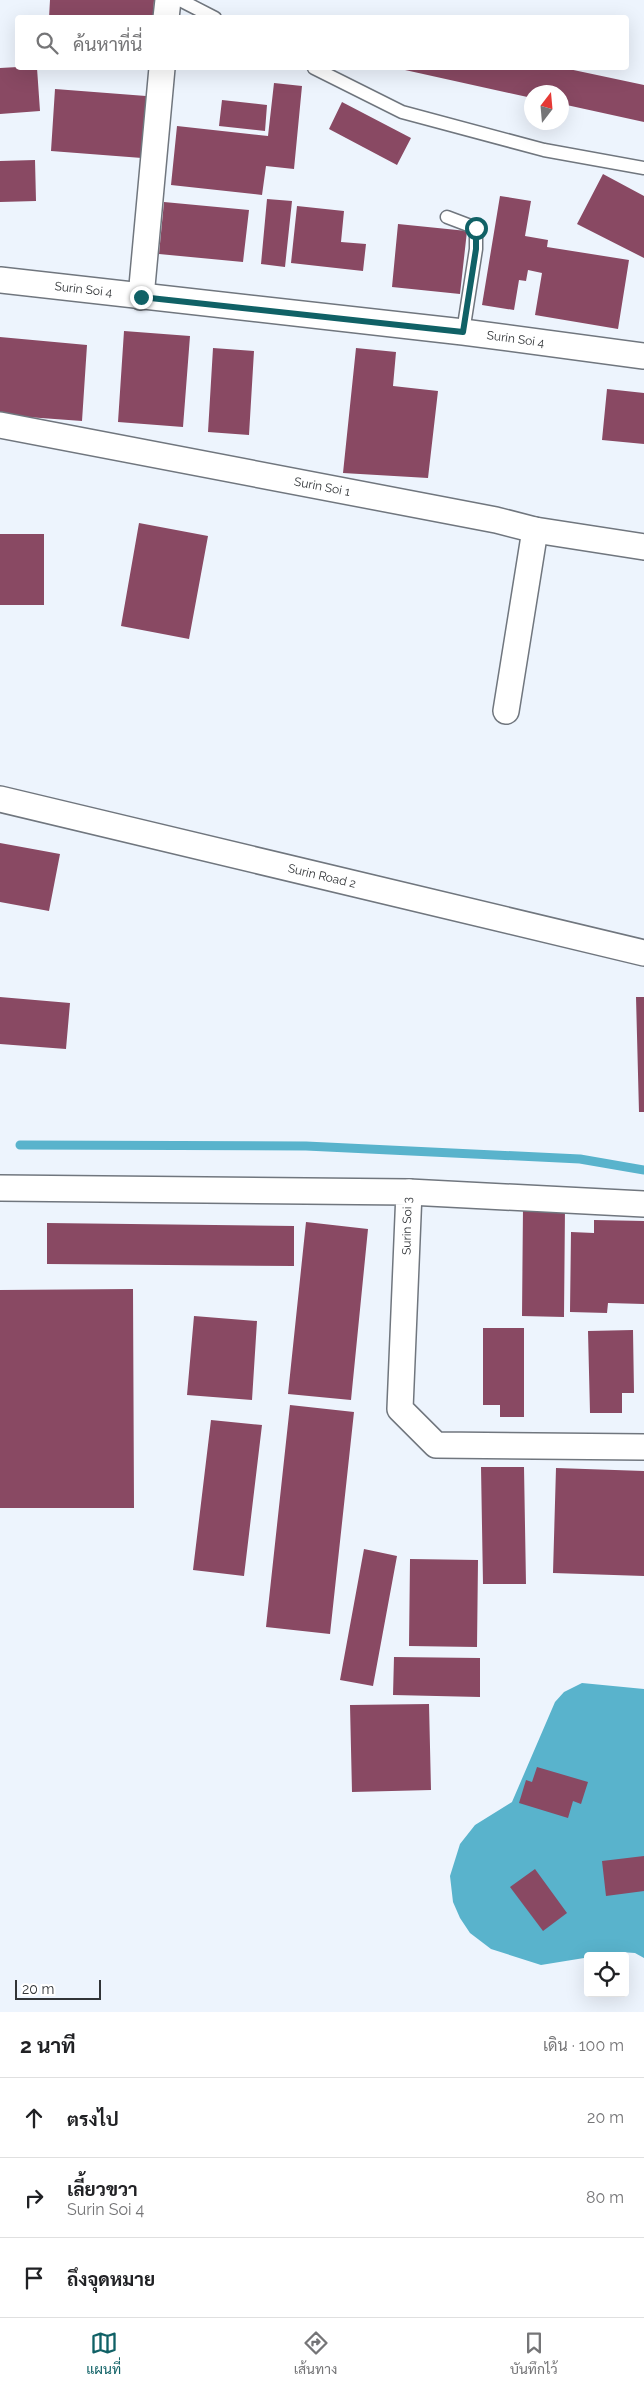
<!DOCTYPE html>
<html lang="th">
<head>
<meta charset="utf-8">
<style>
  body { margin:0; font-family:Raleway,Sarabun,sans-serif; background:#f6f6f6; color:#202124 }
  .controls { position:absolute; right:15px; bottom:15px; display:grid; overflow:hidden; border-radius:5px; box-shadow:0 5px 20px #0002 }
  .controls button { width:45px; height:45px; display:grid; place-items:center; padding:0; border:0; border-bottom:1px solid #e0e0e0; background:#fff; color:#202124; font:25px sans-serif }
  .compass { position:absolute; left:524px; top:85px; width:45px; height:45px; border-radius:50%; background:#fff; box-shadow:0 5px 20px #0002; rotate:16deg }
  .scale { position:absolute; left:15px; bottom:12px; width:86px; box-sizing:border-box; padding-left:5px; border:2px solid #313437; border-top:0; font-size:14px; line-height:18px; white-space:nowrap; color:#313437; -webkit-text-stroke:4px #fff; paint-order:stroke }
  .stop { position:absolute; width:15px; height:15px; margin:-11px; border:4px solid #106166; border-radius:50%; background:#fff }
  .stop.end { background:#106166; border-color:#fff; box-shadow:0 1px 5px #0008 }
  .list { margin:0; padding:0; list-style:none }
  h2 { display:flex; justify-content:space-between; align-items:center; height:65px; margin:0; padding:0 20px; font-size:21px }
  h2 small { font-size:16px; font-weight:400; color:#757577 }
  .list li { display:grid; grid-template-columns:32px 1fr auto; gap:15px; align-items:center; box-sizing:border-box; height:80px; padding:0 20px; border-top:1px solid #e0e0e0 }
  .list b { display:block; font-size:19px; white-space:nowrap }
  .list p { margin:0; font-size:16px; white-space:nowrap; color:#757577 }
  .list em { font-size:16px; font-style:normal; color:#757577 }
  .icon { flex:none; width:28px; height:28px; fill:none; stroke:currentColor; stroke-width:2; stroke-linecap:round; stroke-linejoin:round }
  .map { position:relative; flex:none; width:644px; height:2012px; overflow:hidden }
  .search { position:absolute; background:#fff; box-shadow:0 5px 20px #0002; left:15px; right:15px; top:15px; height:55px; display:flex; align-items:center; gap:12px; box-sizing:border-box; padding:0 18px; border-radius:5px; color:#757577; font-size:19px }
  .sheet { height:305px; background:#fff }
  nav { display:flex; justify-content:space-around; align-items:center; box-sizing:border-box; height:70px; border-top:1px solid #e0e0e0; background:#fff; font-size:14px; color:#757577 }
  nav a { display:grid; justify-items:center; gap:2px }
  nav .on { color:#106166 }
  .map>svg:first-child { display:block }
</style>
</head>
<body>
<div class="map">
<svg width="644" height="2012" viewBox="0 0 644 2012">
  <rect width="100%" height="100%" fill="#edf4fd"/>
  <path fill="#59b3cc" d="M582,1683L644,1689V1958L635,1953L621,1952L541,1965L491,1949L470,1933L460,1918L453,1902L450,1876L460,1844L475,1825L512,1802L555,1702L564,1692Z"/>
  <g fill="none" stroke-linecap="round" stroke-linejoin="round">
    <path stroke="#59b3cc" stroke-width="9" d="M20,1145L306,1146L580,1159L644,1170"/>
  </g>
  <path fill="#894963" d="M50,0H154L153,18H49Z
    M18,67L37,68L40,111L0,114V68Z
    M396,68H564L644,85V122L562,104V92H532V98Z
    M274,83L302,86L294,169L266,166L262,195L171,185L177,126L268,136Z
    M55,89L146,96L142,158L51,151Z
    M222,100L267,105L265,131L219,126Z
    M342,102L411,138L397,165L329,129Z
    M35,160L36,201L0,202V161Z
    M603,174L644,196V258L577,224Z
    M500,196L531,201L525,236L548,240L547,247L629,260L618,329L535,315L542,273L528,270L526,281L519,280L514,310L482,305Z
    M267,199L292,201L285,267L261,264Z
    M164,202L249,210L243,262L159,254Z
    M297,206L344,211L341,242L366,244L363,271L291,263Z
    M398,224L467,231L460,294L392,287Z
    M124,331L190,336L183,427L118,422Z
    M0,337L87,345L82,421L0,415Z
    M213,348L254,351L249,435L208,432Z
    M356,348L396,352L393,386L438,391L428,478L343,473Z
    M607,389L644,393V444L602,440Z
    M139,523L208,536L189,639L121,626Z
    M0,534H44V605H0Z
    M0,843L60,854L49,911L0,902Z
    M0,997L70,1003L66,1049L0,1044Z
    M636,997H644V1112H639Z
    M523,1207H565L564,1317L522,1316Z
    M594,1220L644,1221V1304L608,1303L607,1313L570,1312L571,1232L594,1233Z
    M306,1222L368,1229L351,1400L288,1394Z
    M47,1223L294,1226V1266L47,1264Z
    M133,1289L134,1508H0V1290Z
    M194,1316L257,1321L252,1400L187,1395Z
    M483,1328H524V1417H500V1405H483Z
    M633,1330L634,1393H622V1413H590L588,1331Z
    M290,1405L354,1412L330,1634L266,1627Z
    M211,1420L262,1425L244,1576L193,1570Z
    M481,1467H524L526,1584H483Z
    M556,1468L644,1471V1576L553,1573Z
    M364,1549L397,1556L373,1686L340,1680Z
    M410,1559L478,1560L477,1647L409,1646Z
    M394,1657L480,1658V1697L393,1695Z
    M429,1704L431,1790L352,1792L350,1705Z
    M537,1767L588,1782L581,1804L573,1801L568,1818L519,1803L526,1780L532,1782Z
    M644,1856V1891L606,1896L602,1861Z
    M535,1869L567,1913L543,1931L510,1887Z"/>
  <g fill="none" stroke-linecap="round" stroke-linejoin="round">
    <g stroke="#70767e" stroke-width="15">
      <path id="service" d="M180,0L215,18
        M314,68L402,112L544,150L644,168
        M447,217L476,228V249L463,332"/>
    </g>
    <g stroke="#70767e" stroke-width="28">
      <g id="minor">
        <path d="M166,18L168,0"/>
        <path id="s1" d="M0,280L463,332L644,356"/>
        <path d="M141,297L162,68"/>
        <path id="s2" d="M0,425L496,520L535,530L644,547"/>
        <path d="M506,711L535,530"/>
        <path id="s3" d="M0,799L644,953"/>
        <path d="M0,1188L409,1192L400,1409L436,1445L644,1447"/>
        <path d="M409,1192L644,1204"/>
      </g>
    </g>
    <use href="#service" stroke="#fff" stroke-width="12"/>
    <use href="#minor" stroke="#fff" stroke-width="25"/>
  </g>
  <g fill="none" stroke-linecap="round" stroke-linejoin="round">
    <path stroke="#106166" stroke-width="6" d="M141,297L463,332L476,249V228"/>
  </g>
  <g text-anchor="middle" stroke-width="5" stroke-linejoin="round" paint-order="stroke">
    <g font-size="12" fill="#313437" stroke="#fff">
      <text dy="4" stroke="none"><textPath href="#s1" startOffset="84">Surin Soi 4</textPath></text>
      <text dy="4" stroke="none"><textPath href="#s1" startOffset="519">Surin Soi 4</textPath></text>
      <text dy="4" stroke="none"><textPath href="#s2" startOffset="328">Surin Soi 1</textPath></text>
      <text dy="4" stroke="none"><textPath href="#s3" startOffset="331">Surin Road 2</textPath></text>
      <text transform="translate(407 1226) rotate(-89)" y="4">Surin Soi 3</text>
    </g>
  </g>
</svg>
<div class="controls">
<button><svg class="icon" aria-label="locate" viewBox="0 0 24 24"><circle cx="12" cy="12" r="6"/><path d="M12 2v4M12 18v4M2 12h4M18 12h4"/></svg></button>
</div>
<svg class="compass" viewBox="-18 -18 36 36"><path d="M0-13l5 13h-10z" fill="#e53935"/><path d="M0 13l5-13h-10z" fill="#757577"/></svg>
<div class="scale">20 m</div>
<div class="stop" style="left:476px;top:228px"></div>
<div class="stop end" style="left:141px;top:297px"></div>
<div class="search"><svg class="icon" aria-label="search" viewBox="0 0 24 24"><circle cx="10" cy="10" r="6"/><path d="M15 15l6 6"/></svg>ค้นหาที่นี่</div>
</div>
<section class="sheet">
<h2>2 นาที<small>เดิน · 100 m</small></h2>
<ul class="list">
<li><svg class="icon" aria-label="ahead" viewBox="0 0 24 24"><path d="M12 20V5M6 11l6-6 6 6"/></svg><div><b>ตรงไป</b></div><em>20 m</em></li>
<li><svg class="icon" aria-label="right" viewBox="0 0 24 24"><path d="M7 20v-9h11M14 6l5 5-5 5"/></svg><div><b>เลี้ยวขวา</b><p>Surin Soi 4</p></div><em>80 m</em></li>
<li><svg class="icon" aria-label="arrive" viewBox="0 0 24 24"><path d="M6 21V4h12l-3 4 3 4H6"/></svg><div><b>ถึงจุดหมาย</b></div></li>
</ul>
</section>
<nav>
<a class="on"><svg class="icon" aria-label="map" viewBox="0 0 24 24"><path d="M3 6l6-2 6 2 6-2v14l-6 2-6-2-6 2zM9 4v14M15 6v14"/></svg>แผนที่</a>
<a><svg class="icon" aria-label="directions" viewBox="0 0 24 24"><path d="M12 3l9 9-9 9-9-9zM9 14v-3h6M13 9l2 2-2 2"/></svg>เส้นทาง</a>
<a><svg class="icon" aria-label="saved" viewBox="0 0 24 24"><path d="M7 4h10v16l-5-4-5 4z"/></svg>บันทึกไว้</a>
</nav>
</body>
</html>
